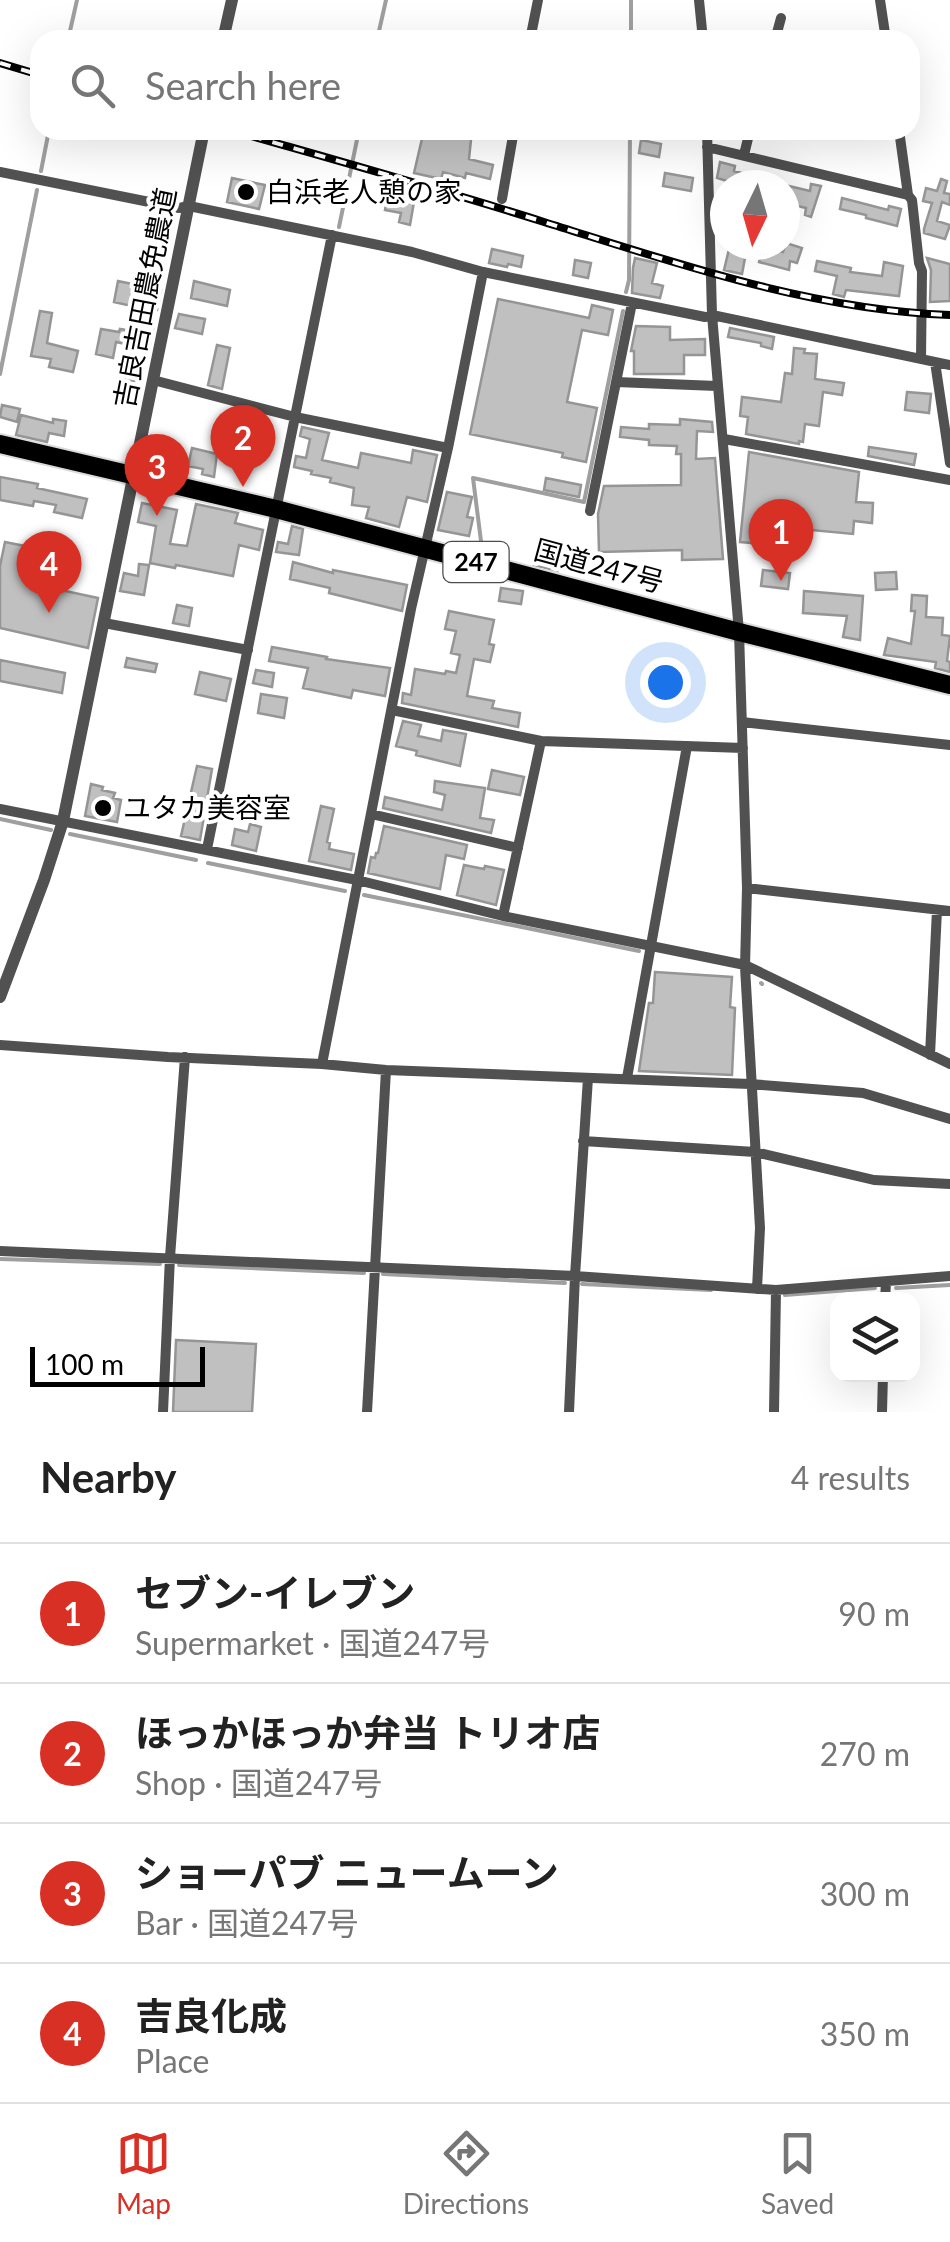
<!DOCTYPE html>
<html lang="en">
<head>
<meta charset="utf-8">
<style>
  body { margin:0; font-family:Lato,"Noto Sans JP",sans-serif; background:#f2f2f2; color:#222 }
  .controls { position:absolute; right:30px; bottom:30px; display:grid; overflow:hidden; border-radius:20px; box-shadow:0 10px 40px #0002 }
  .controls button { width:90px; height:90px; display:grid; place-items:center; padding:0; border:0; border-bottom:2px solid #e0e0e0; background:#fff; color:#222; font:50px sans-serif }
  .compass { position:absolute; left:710px; top:170px; width:90px; height:90px; border-radius:50%; background:#fff; box-shadow:0 10px 40px #0002; rotate:185deg }
  .scale { position:absolute; left:30px; bottom:25px; width:175px; box-sizing:border-box; padding-left:10px; border:5px solid #000; border-top:0; font-size:28px; line-height:35px; white-space:nowrap; color:#000; -webkit-text-stroke:8px #fff; paint-order:stroke }
  .you { position:absolute; left:665px; top:682px; width:35px; height:35px; margin:-25px; border:8px solid #fff; border-radius:50%; background:#1a73e8; box-shadow:0 0 0 15px #1a73e833 }
  .badge { display:grid; place-items:center; width:65px; height:65px; border-radius:50%; background:#d93025; color:#fff; font-size:32px; font-weight:700 }
  .pin { position:absolute; translate:-50% -82px; filter:drop-shadow(0 2px 5px #0008) }
  .pin::after { content:''; position:absolute; top:52px; width:35px; height:30px; background:inherit; clip-path:polygon(0 0,100% 0,50% 100%) }
  .list { margin:0; padding:0; list-style:none }
  h2 { display:flex; justify-content:space-between; align-items:center; height:130px; margin:0; padding:0 40px; font-size:42px }
  h2 small { font-size:32px; font-weight:400; color:#767676 }
  .list li { display:grid; grid-template-columns:65px 1fr auto; gap:30px; align-items:center; box-sizing:border-box; height:140px; padding:0 40px; border-top:2px solid #e0e0e0 }
  .list b { display:block; font-size:38px; white-space:nowrap }
  .list p { margin:0; font-size:32px; white-space:nowrap; color:#767676 }
  .list em { font-size:32px; font-style:normal; color:#767676 }
  .icon { flex:none; width:55px; height:55px; fill:none; stroke:currentColor; stroke-width:2; stroke-linecap:round; stroke-linejoin:round }
  .map { position:relative; flex:none; width:950px; height:1412px; overflow:hidden }
  .search { position:absolute; background:#fff; box-shadow:0 10px 40px #0002; left:30px; right:30px; top:30px; height:110px; display:flex; align-items:center; gap:25px; box-sizing:border-box; padding:0 35px; border-radius:30px; color:#767676; font-size:38px }
  .sheet { height:690px; background:#fff }
  nav { display:flex; justify-content:space-around; align-items:center; box-sizing:border-box; height:140px; border-top:2px solid #e0e0e0; background:#fff; font-size:28px; color:#767676 }
  nav a { display:grid; justify-items:center; gap:5px }
  nav .on { color:#d93025 }
  .map>svg:first-child { display:block }
</style>
</head>
<body>
<div class="map">
<svg width="950" height="1412" viewBox="0 0 950 1412">
  <rect width="100%" height="100%" fill="#fff"/>
  <g fill="none" stroke-linecap="round" stroke-linejoin="round">
    <path stroke="#9f9f9f" stroke-width="4" d="M68,40L77,0
      M377,40L386,0
      M631,40V0
      M41,171L49,130
      M339,227L359,130
      M626,292L629,280L630,130
      M0,374L37,190
      M483,557L473,478L584,502L623,311
      M0,819L51,830
      M70,834L196,860
      M208,863L345,891
      M364,895L639,951
      M761,983L762,984
      M0,1259L160,1264
      M179,1265L364,1273
      M383,1274L565,1283
      M582,1284L711,1290
      M896,1288L950,1285
      M785,1295L875,1288"/>
  </g>
  <path fill="#c0c0c0" stroke="#959595" stroke-width="2.5" d="M424,130H472L469,159L493,165L490,179L466,173L465,178L443,172L441,179L414,173Z
    M641,140L661,144L659,157L639,153Z
    M720,162L735,166L734,171L776,182L775,185H726L727,181L717,178Z
    M665,173L693,178L691,191L663,186Z
    M232,178L265,185L259,209L227,202Z
    M941,179L947,181L944,193L950,194V205L942,202L937,221L950,225L945,239L924,233V229L932,203L923,201L926,188L937,191Z
    M811,184L821,186L811,217L805,215L806,208L785,203V185L810,191Z
    M388,196L414,202L410,225L399,222L401,213L385,210Z
    M842,198L888,210L889,206L901,209L897,226L866,218V215L840,209Z
    M786,243L802,248L797,263L790,261L789,270L759,262L763,247L783,252Z
    M730,245H745L742,257L745,258L742,274L724,270Z
    M492,249L523,256L521,267L508,264L507,267L489,263Z
    M635,258L657,263L652,283L663,286L660,298L632,293L633,268Z
    M927,258L950,264V301L930,302L931,270Z
    M575,260L591,263L588,278L573,275Z
    M817,261L851,268L850,272L882,276L884,262L903,266L899,296L846,290L844,297L833,294L837,276L815,271Z
    M118,281L161,290L157,310H152L146,315L134,311L132,306L114,302Z
    M194,281L230,290L227,306L191,298Z
    M498,299L589,318L592,305L613,310L608,335L582,330L567,402L597,408L586,462L562,457L563,453L470,434Z
    M40,311L52,313L47,343L78,351L73,372L49,367L51,359L31,356Z
    M179,314L205,319L202,334L175,328Z
    M636,326L670,327V340L705,339V355H684V374H634V351H631Z
    M145,328L153,329L149,349L116,342L113,358L96,354L101,329L119,332L120,329L144,333Z
    M730,328L774,337L772,349L761,346V343L728,337Z
    M217,345L230,348L222,389L208,385Z
    M794,348L805,349L804,353L817,354L815,379L844,383L842,395L823,392L819,426L805,424L803,442L799,441V444L746,434L748,417L740,416L742,397L781,402L785,373L792,374Z
    M120,366L142,370L140,382L118,378Z
    M907,392L931,394L929,413L905,410Z
    M2,405L20,409L17,422L0,417Z
    M21,415L53,423V419L66,421L64,436L49,433L47,442L16,435Z
    M680,419L712,422L713,432L697,431L696,459L715,458L723,559L682,560V550L599,552L598,514L604,486L681,485V454H676L677,446L649,445V440L620,437L621,427L649,429V424L680,425Z
    M302,427L329,433L322,460L358,468L361,453L411,463L413,450L437,455L427,502L407,497L399,527L366,518L369,507L352,505L354,488L330,482L331,478L311,474L312,471L294,467L296,456L306,458L310,439L300,436Z
    M869,447L916,454L914,465L868,456Z
    M192,448L217,454L214,477L202,474L203,469L188,466Z
    M749,452L859,472L856,502L873,503L872,523L854,521L853,534L791,528L789,546L740,542Z
    M0,477L38,484L37,488L87,499L82,518L54,512L56,505L34,501L33,506L0,500Z
    M546,478L581,485L579,497L544,490Z
    M447,492L472,497L467,517L473,518L469,536L438,530Z
    M142,503L177,510L170,544L187,546L196,504L238,513L235,523L263,530L259,550L239,545L233,576L176,565L175,568L150,563L156,526L138,522Z
    M292,526L303,529L299,555L276,552L278,542L288,544Z
    M539,541L559,544L558,571L534,565Z
    M5,542L45,550L40,572L44,573L42,586L98,598L88,648L0,628V566Z
    M293,562L333,573V570L407,585L402,611L329,593L330,588L290,579Z
    M139,564L149,565L144,595L120,591L124,573L138,576Z
    M763,570L790,573L788,589L761,586Z
    M896,572L897,589L876,590L875,573Z
    M501,588L523,591L521,604L499,601Z
    M804,591L863,596L860,640L843,637L847,616L803,613Z
    M912,595L927,596L926,617L943,618L942,635L950,636L947,661L950,662V672L935,668L936,662L884,655L888,638L911,644L915,611H911Z
    M177,605L192,608L189,626L173,623Z
    M449,611L494,620L489,644L494,645L490,662L474,659L467,696L494,701L492,708L520,713L518,727L402,703L403,693L411,695L415,669L445,674L446,671L456,673L460,655L451,653L456,631L445,629Z
    M272,647L327,657L326,659L390,668L385,696L353,690L351,698L303,688L308,668L269,661Z
    M127,658L157,664L155,672L125,667Z
    M0,660L65,673L62,693L0,681Z
    M256,670L274,673L272,687L253,683Z
    M200,672L231,679L226,701L195,694Z
    M261,694L287,698L284,718L258,713Z
    M403,721L421,725L418,736L441,741L443,730L466,734L460,766L416,755L417,751L396,746Z
    M197,766L212,769L200,840L181,836Z
    M492,770L524,777L520,795L488,789Z
    M435,781L485,788L480,818L494,820L491,833L383,808L385,797L442,810L445,795L434,792Z
    M91,784L103,787L102,790L115,793L113,798L121,800L117,822L85,816Z
    M321,806L334,809L327,842L330,843L329,849L354,854L351,870L309,861Z
    M250,824L261,827L256,851L232,845L235,829L248,832Z
    M384,826L467,845L464,859L446,855L440,889L368,873L371,857L375,858L376,853H378Z
    M464,865L484,869L485,866L504,870L496,905L457,895Z
    M655,972L732,977L730,1007L735,1008L732,1075L639,1071L649,1003H653Z
    M176,1340L256,1344L252,1412H173Z"/>
  <g fill="none" stroke-linecap="round" stroke-linejoin="round">
    <g stroke="#dbdbdb" stroke-width="22">
      <path id="trunk" d="M0,444L276,509L739,632L950,685"/>
    </g>
    <path stroke="#515151" stroke-width="10" d="M699,0L703,40
      M880,0L886,40
      M530,40L538,0
      M775,40L781,18
      M707,130L712,315L739,632L747,888L745,967L760,1228L757,1289
      M899,130L908,195L912,200L919,263L922,271L921,359
      M707,147L908,195
      M744,155L750,130
      M0,172L179,208L189,206L412,252L483,272L705,317L712,315L950,365
      M502,199L514,130
      M935,362L950,463
      M153,380L295,417L448,448
      M616,382L717,386
      M724,439L950,480
      M590,511L632,303
      M104,623L248,650
      M392,710L541,741L743,748
      M742,722L950,745
      M0,809L357,880L503,916L745,965L950,1064
      M371,814L518,848
      M207,849L332,235
      M747,888L950,911
      M503,916L541,741
      M0,1045L168,1057L322,1064L386,1070L750,1084L863,1093L950,1119
      M930,1055L937,910
      M322,1064L411,609L448,448L483,272
      M627,1078L687,746
      M583,1141L755,1152L874,1180L950,1184
      M0,1251L575,1276L776,1290L950,1276
      M885,1300L886,1282
      M163,1412L170,1257L185,1057
      M367,1412L386,1070
      M569,1412L575,1276L588,1078
      M774,1412L776,1290
      M882,1412L883,1374"/>
    <path stroke="#515151" stroke-width="12" d="M223,40L232,0
      M0,997L44,880L63,821L204,130"/>
    <use href="#trunk" stroke="#000" stroke-width="18"/>
    <g stroke="#000" stroke-width="8">
      <path id="rail" d="M0,63L40,75
        M230,130C335,160 440,189 544,222C676,263 811,310 950,315"/>
    </g>
    <use href="#rail" stroke="#fff" stroke-width="4" stroke-dasharray="11" stroke-linecap="butt"/>
  </g>
  <g fill="#000" stroke="#fff" stroke-width="4">
    <circle cx="246" cy="192" r="10"/>
    <circle cx="103" cy="808" r="10"/>
  </g>
  <g text-anchor="middle" stroke-width="8" stroke-linejoin="round" paint-order="stroke">
    <rect fill="#fff" stroke="#4c4c4c" stroke-width="2.5" x="443.5" y="542" width="65" height="40" rx="8"/>
    <g font-size="25" font-weight="bold" fill="#000">
      <text x="476" y="571">247</text>
    </g>
    <g font-size="28" fill="#000" stroke="#fff" text-anchor="start">
      <text x="266" y="202">白浜老人憩の家</text>
      <text x="123" y="818">ユタカ美容室</text>
    </g>
    <g font-size="28" fill="#000" stroke="#fff">
      <text transform="translate(145 298) rotate(-79)" y="10">吉良吉田農免農道</text>
      <text transform="translate(599 566) rotate(15)" y="10">国道247号</text>
    </g>
  </g>
</svg>
<div class="controls">
<button><svg class="icon" aria-label="layers" viewBox="0 0 24 24"><path d="M12 4l9 5-9 5-9-5zM3 14l9 5 9-5"/></svg></button>
</div>
<svg class="compass" viewBox="-18 -18 36 36"><path d="M0-13l5 13h-10z" fill="#e53935"/><path d="M0 13l5-13h-10z" fill="#767676"/></svg>
<div class="scale">100 m</div>
<div class="you"></div>
<div class="pin badge" style="left:781px;top:581px">1</div>
<div class="pin badge" style="left:243px;top:487px">2</div>
<div class="pin badge" style="left:157px;top:516px">3</div>
<div class="pin badge" style="left:49px;top:613px">4</div>
<div class="search"><svg class="icon" aria-label="search" viewBox="0 0 24 24"><circle cx="10" cy="10" r="6"/><path d="M15 15l6 6"/></svg>Search here</div>
</div>
<section class="sheet">
<h2>Nearby<small>4 results</small></h2>
<ul class="list">
<li><span class="badge">1</span><div><b>セブン-イレブン</b><p>Supermarket · 国道247号</p></div><em>90 m</em></li>
<li><span class="badge">2</span><div><b>ほっかほっか弁当 トリオ店</b><p>Shop · 国道247号</p></div><em>270 m</em></li>
<li><span class="badge">3</span><div><b>ショーパブ ニュームーン</b><p>Bar · 国道247号</p></div><em>300 m</em></li>
<li><span class="badge">4</span><div><b>吉良化成</b><p>Place</p></div><em>350 m</em></li>
</ul>
</section>
<nav>
<a class="on"><svg class="icon" aria-label="map" viewBox="0 0 24 24"><path d="M3 6l6-2 6 2 6-2v14l-6 2-6-2-6 2zM9 4v14M15 6v14"/></svg>Map</a>
<a><svg class="icon" aria-label="directions" viewBox="0 0 24 24"><path d="M12 3l9 9-9 9-9-9zM9 14v-3h6M13 9l2 2-2 2"/></svg>Directions</a>
<a><svg class="icon" aria-label="saved" viewBox="0 0 24 24"><path d="M7 4h10v16l-5-4-5 4z"/></svg>Saved</a>
</nav>
</body>
</html>
